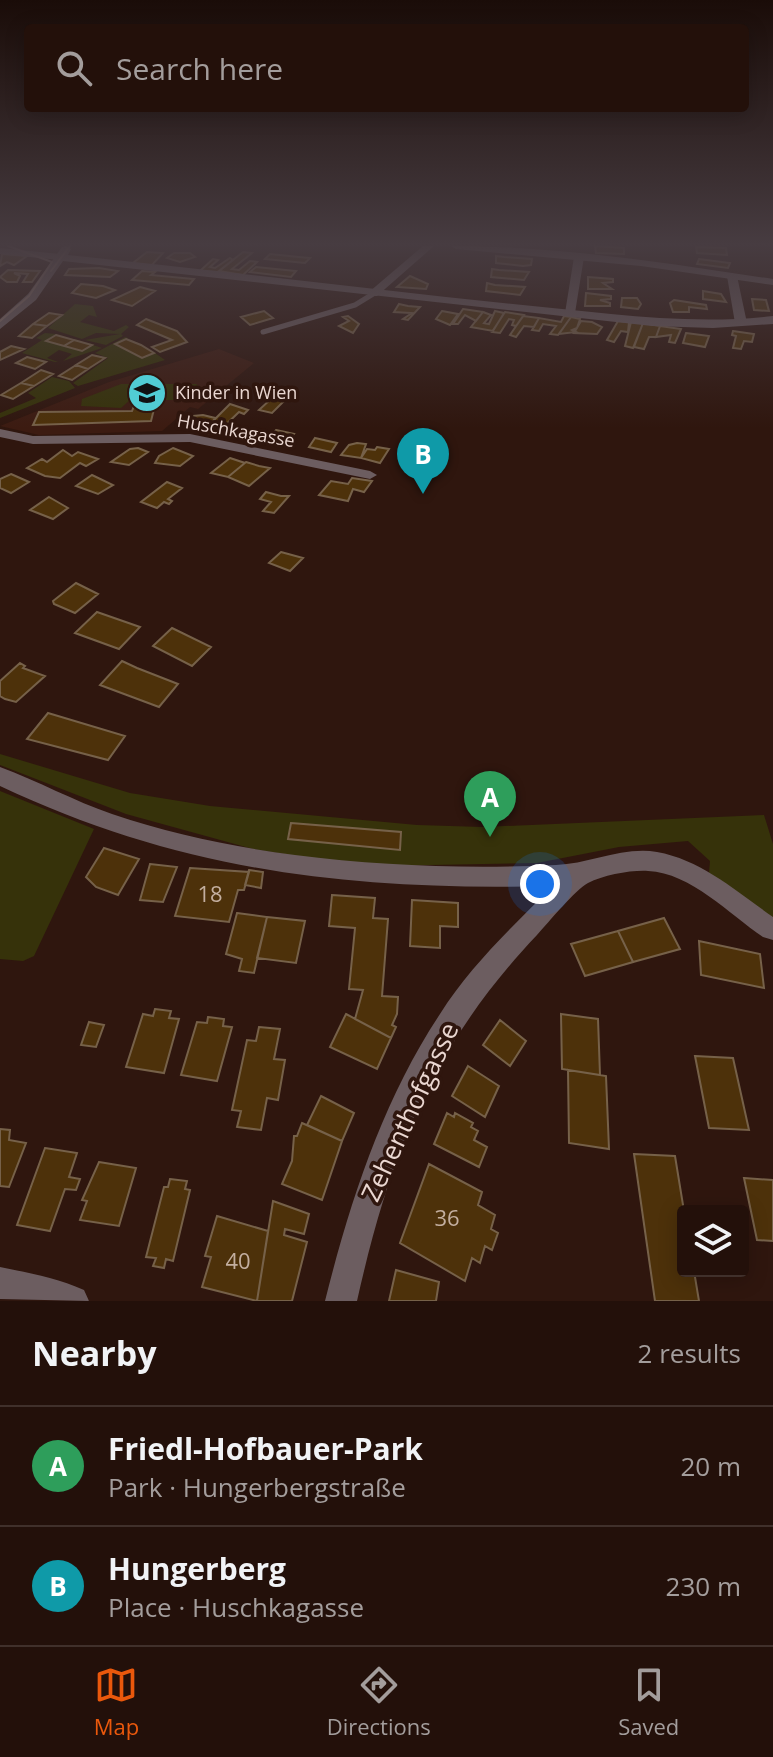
<!DOCTYPE html>
<html lang="en">
<head>
<meta charset="utf-8">
<style>
  body { margin:0; font-family:"Open Sans",sans-serif; background:#2b1913; color:#f1f3f6 }
  .controls { position:absolute; right:24px; bottom:24px; display:grid; overflow:hidden; border-radius:8px; box-shadow:0 4px 20px #0003 }
  .controls button { width:72px; height:72px; display:grid; place-items:center; padding:0; border:0; border-bottom:2px solid #40302b; background:#23100a; color:#f1f3f6; font:40px sans-serif }
  .you { position:absolute; left:540px; top:884px; width:28px; height:28px; margin:-20px; border:6px solid #fff; border-radius:50%; background:#1a73e8; box-shadow:0 0 0 12px #1a73e833 }
  .badge { display:grid; place-items:center; width:52px; height:52px; border-radius:50%; background:#ea580c; color:#fff; font-size:26px; font-weight:700 }
  .pin { position:absolute; translate:-50% -66px; filter:drop-shadow(0 2px 4px #0008) }
  .pin::after { content:''; position:absolute; top:42px; width:28px; height:24px; background:inherit; clip-path:polygon(0 0,100% 0,50% 100%) }
  .list { margin:0; padding:0; list-style:none }
  h2 { display:flex; justify-content:space-between; align-items:center; height:104px; margin:0; padding:0 32px; font-size:34px }
  h2 small { font-size:26px; font-weight:400; color:#a39d9c }
  .list li { display:grid; grid-template-columns:52px 1fr auto; gap:24px; align-items:center; box-sizing:border-box; height:120px; padding:0 32px; border-top:2px solid #40302b }
  .list b { display:block; font-size:30px; white-space:nowrap }
  .list p { margin:0; font-size:26px; white-space:nowrap; color:#a39d9c }
  .list em { font-size:26px; font-style:normal; color:#a39d9c }
  .icon { flex:none; width:44px; height:44px; fill:none; stroke:currentColor; stroke-width:2; stroke-linecap:round; stroke-linejoin:round }
  .map { position:relative; flex:none; width:773px; height:1301px; overflow:hidden }
  .search { position:absolute; background:#23100a; box-shadow:0 4px 20px #0003; left:24px; right:24px; top:24px; height:88px; display:flex; align-items:center; gap:20px; box-sizing:border-box; padding:0 28px; border-radius:8px; color:#a39d9c; font-size:30px }
  .sheet { height:344px; background:#23100a }
  nav { display:flex; justify-content:space-around; align-items:center; box-sizing:border-box; height:112px; border-top:2px solid #40302b; background:#23100a; font-size:22px; color:#a39d9c }
  nav a { display:grid; justify-items:center; gap:4px }
  nav .on { color:#ea580c }
  .map>svg:first-child { display:block }
</style>
</head>
<body>
<div class="map">
<svg width="773" height="1301" viewBox="0 0 773 1301">
  <rect width="100%" height="100%" fill="#2f160e"/>
  <path fill="#3c1b11" d="M219,349L254,363L198,409L190,407L162,431L39,435L0,426L109,382Z"/>
  <path fill="#36320a" d="M75,304L93,306L97,317L89,315L80,322L114,331L126,325L129,327L121,334L123,336L106,345L85,340L120,334L96,333L82,339L48,328Z
    M45,333L56,334L46,341L82,351L93,345L102,348L63,361L72,354L59,350L47,358L58,362H55L22,353L42,340L36,338Z
    M125,337L128,338L116,345L142,358L155,353L165,360L78,386L73,383L108,358L95,353Z
    M52,377L69,381L75,388L0,418V413L36,398L28,393Z
    M121,384H196L204,390L186,400H130L121,408L81,406L82,399Z
    M0,754L130,793L210,806L417,825L482,827L764,815L773,844V919L709,873L710,861L688,841L619,847L537,863L377,866L322,860L253,849L126,814L0,765Z
    M0,791L94,829L34,956L23,961L0,959Z"/>
  <path fill="#4d310a" stroke="#766149" stroke-width="2" d="M595,246L624,248V254L596,253Z
    M696,247L726,248L727,255L697,253Z
    M147,252L163,253L151,266L133,263Z
    M243,252L252,253L232,269L239,270L250,261L257,262L243,275L219,271Z
    M174,253H190L195,257L180,262L167,258Z
    M2,254L27,256L14,265L7,262L0,266Z
    M270,254L299,257L310,258L305,263L265,259Z
    M496,256L504,257L532,259L531,265L523,266L496,263Z
    M230,258L233,260L218,272L200,271L213,259L218,260L210,267L215,268Z
    M699,259L730,263L728,268L697,264Z
    M256,267L296,271L291,277L250,272Z
    M99,268L118,271L110,277L65,275L69,269Z
    M492,269L499,270L529,272L524,280L491,277Z
    M8,270L40,271L32,282H23L28,274L14,273L20,276L17,282H7L0,277Z
    M142,271L155,272L151,275L194,279L189,285L132,280Z
    M410,276L428,284L426,289L397,287Z
    M588,277L613,279V282L603,283L612,289H588Z
    M487,283L495,285L525,287L520,295L486,291Z
    M81,284L103,286L115,290L96,298L72,293Z
    M140,287L155,291L132,306L112,300Z
    M703,291L721,294L726,302L703,299Z
    M586,293L611,296V299L600,300L610,303V306H585Z
    M622,298H637L641,304L638,309L621,307Z
    M752,299L766,300L769,311L754,310Z
    M674,300L706,305L707,309L689,307V312H673L670,303Z
    M399,304L408,306L420,307L408,320L403,319L412,313L394,312Z
    M463,309L483,312L476,321L465,315L458,324H453Z
    M264,311L273,318L250,325L241,317Z
    M442,311L458,314L450,325L436,319Z
    M495,311L504,313L493,331L471,327L483,312L491,315L484,323L489,324Z
    M505,312L524,315L516,326L512,325L514,320L509,319L500,333L492,332Z
    M49,313L62,315L47,326L33,324Z
    M348,316L359,324L353,333L339,326L349,321L343,317Z
    M523,316L539,318L534,327L524,326L516,337L510,335Z
    M564,316L571,317L558,335L550,334L556,326L543,324L539,331L532,330L539,318L561,322Z
    M571,317L580,319L577,328L572,330L576,332L559,334Z
    M146,319L177,331L187,342L160,352L152,347L172,340L137,325Z
    M581,321L592,322L602,327L597,334L574,333Z
    M618,321L629,322L628,332L621,331L614,342L607,340Z
    M631,322L643,323L633,348L625,346Z
    M643,323L660,326L656,337H649L644,349L634,347Z
    M33,324L47,326L32,338L19,336Z
    M660,326L681,329L675,343L669,342L671,335L656,337Z
    M733,331L754,334L752,342L744,341L741,349L733,348L736,336L732,335Z
    M686,333L709,336L705,347L683,343Z
    M56,335L74,340L64,346L46,341Z
    M126,339L141,345L154,353L142,358L115,344Z
    M74,340L92,345L82,351L64,346Z
    M11,346L24,349L0,360V352Z
    M92,355L105,358L88,369L76,365Z
    M27,357L46,362L35,369L16,363Z
    M76,365L88,369L72,380L59,376Z
    M41,370L53,374L34,386L21,383Z
    M21,383L34,386L13,399L1,395Z
    M272,398L284,401L272,413L259,410Z
    M230,404L248,410L244,414L239,412L215,435L182,425L193,416L203,415L215,418L213,421Z
    M155,405L151,421L33,425L39,412L132,411L134,406Z
    M276,430L294,434L288,442L269,438Z
    M315,438L337,443L331,452L309,447Z
    M357,443L366,444L361,458L341,455L349,445Z
    M377,447L389,449L380,463L361,458L367,449L375,450Z
    M138,448L148,452L129,465L111,462L130,449Z
    M173,448L193,456L180,466L155,463L159,456Z
    M63,450L72,456L78,452L98,459L86,466L80,463L60,478L45,476L27,468L42,459L47,462Z
    M230,458L245,463L228,477L211,473Z
    M246,462L259,466L270,468L249,486L228,477Z
    M11,474L29,482L11,493L0,488V479Z
    M92,475L113,485L98,494L76,486Z
    M352,478L372,481L364,492L353,489L348,501L319,495L331,481L348,484Z
    M167,482L182,488L168,499L172,501L169,504L164,502L157,508L141,502Z
    M266,492L281,496H289L274,513L263,511L271,502L260,499Z
    M49,497L68,508L53,519L30,510Z
    M281,552L303,558L290,571L269,563Z
    M76,583L98,594L75,613L54,604L53,601Z
    M97,612L140,627L119,649L75,633Z
    M172,628L211,647L192,666L153,646Z
    M122,661L137,668L178,684L159,707L100,685Z
    M20,663L25,666L23,668L45,676L16,702L5,699L0,696V681Z
    M48,713L125,736L108,760L27,739Z
    M291,823L401,832L400,850L288,839Z
    M104,848L139,859L118,895L96,887L86,877Z
    M150,864L177,867L163,902L140,900Z
    M190,868L249,872L244,890H238L229,922L175,916Z
    M249,870L263,872L261,888L245,885Z
    M332,895L375,898L373,918L388,919L382,996L398,997L397,1014L392,1025L396,1027L391,1038L355,1019L363,990L349,989L355,928L329,926Z
    M412,900L458,903V927L440,926V948L410,946Z
    M237,913L267,917L254,973L239,971L242,959L226,954Z
    M267,917L305,921L296,963L257,958Z
    M664,918L680,949L633,962L618,931Z
    M618,931L633,962L585,976L571,944Z
    M699,941L760,954L764,988L701,975Z
    M155,1009L171,1011L169,1018L179,1019L164,1073L126,1067L143,1014L153,1016Z
    M346,1014L391,1038L377,1069L330,1047Z
    M561,1014L598,1019L600,1075L562,1069Z
    M208,1017L224,1019L223,1026L232,1027L217,1081L181,1075L197,1022L207,1023Z
    M500,1020L526,1041L510,1066L483,1045Z
    M89,1022L104,1025L96,1047L81,1045Z
    M259,1027L280,1029L274,1059L285,1060L278,1100L267,1098L261,1130L237,1127L241,1111L232,1110L247,1040L256,1041Z
    M695,1056L733,1058L749,1130L709,1128Z
    M468,1066L499,1086L485,1117L452,1096Z
    M568,1070L606,1076L609,1149L569,1143Z
    M321,1096L354,1113L342,1141L307,1125Z
    M447,1113L454,1117L455,1113L473,1123L471,1127L478,1131L474,1140L487,1147L479,1167L434,1144Z
    M302,1123L342,1141L322,1200L282,1184L292,1161L294,1136H297Z
    M0,1129L10,1130L9,1140L26,1143L9,1187L0,1186Z
    M45,1148L77,1153L69,1177L80,1179L76,1190L65,1189L50,1231L17,1225Z
    M634,1154L675,1156L684,1211L683,1271H694L699,1301H655Z
    M99,1162L136,1168L119,1226L80,1220L87,1201L82,1200Z
    M429,1164L482,1192L478,1205L495,1215L491,1229L498,1233L492,1250L485,1246L480,1263L472,1258L465,1281L400,1243Z
    M744,1178L773,1180V1241L757,1240Z
    M170,1179L187,1181L185,1189L190,1190L173,1261L166,1259L164,1268L153,1266L156,1258L146,1257L164,1187H168Z
    M273,1201L309,1214L304,1234L285,1229L284,1235L307,1242L292,1301H257Z
    M217,1216L268,1231L257,1301L202,1287L211,1257L205,1256Z
    M396,1270L439,1282L436,1301H389Z"/>
  <g fill="none" stroke-linecap="round" stroke-linejoin="round">
    <path stroke="#6c5d60" stroke-width="5" d="M263,332L355,305L373,294"/>
    <path fill="#6c5d60" fill-rule="evenodd" d="M423,246H434L377,296H369V292Z
      M0,248L60,254L65,257L60,260L0,254Z
      M579,254L584,257L575,313L570,316L565,313L574,257Z
      M732,273L737,276L747,323L741,326L735,323L727,276Z
      M0,429L33,436L190,434L370,471L377,475L370,479L190,442L33,444L0,437Z
      M0,767C38,781 74,801 112,814C171,834 234,847 295,855C381,866 469,869 556,865C589,864 624,846 657,852C702,860 737,892 773,917V940L763,937C729,914 691,873 648,871C631,870 604,875 588,883C576,889 548,923 537,935C432,1046 390,1154 357,1301H325C350,1201 383,1100 440,1014C470,966 513,926 553,886C354,891 182,872 0,786Z
      M0,1267C29,1273 57,1278 84,1290L89,1301L0,1299Z"/>
    <path fill="#6c5d60" fill-rule="evenodd" d="M66,246L71,249L68,255C216,270 365,289 513,304C600,312 686,326 773,316V324L713,328L652,326L63,261L36,300L0,329V319L28,294L62,247Z
      M451,246C559,246 666,263 773,279V285L641,266L456,249Z"/>
    <path stroke="#8a746d" stroke-width="2" d="M51,271L70,246
      M0,321L29,296L52,262L8,246"/>
  </g>
  <linearGradient id="sky" x2="0" y2="1"><stop stop-color="#1a0c08"/><stop offset="0.57" stop-color="#473c41"/><stop offset="1" stop-color="#473c41" stop-opacity="0"/></linearGradient>
  <rect width="773" height="428" fill="url(#sky)"/>
  <defs>
    <g id="school-disc" transform="scale(2)"><circle r="9.5" fill="#51ccd4" stroke="#2f160e"/><path d="M0-5L7-2L0 1L-7-2ZM-4 1L0 2.5L4 1V4Q0 6-4 4Z" fill="#111"/></g>
  </defs>
  <g fill-rule="evenodd">
    <use href="#school-disc" x="147" y="393"/>
  </g>
  <g text-anchor="middle" stroke-width="7" stroke-linejoin="round" paint-order="stroke">
    <g font-size="18" fill="#ead7d1" stroke="#2f160e" text-anchor="start">
      <text x="175" y="399">Kinder in Wien</text>
    </g>
    <g font-size="18" fill="#ead7d1" stroke="#2f160e">
      <text transform="translate(236 431) rotate(10)" y="6">Huschkagasse</text>
    </g>
    <g font-size="22" fill="#c3ae9f">
      <text x="210" y="902">18</text>
      <text x="447" y="1226">36</text>
      <text x="238" y="1269">40</text>
    </g>
    <g font-size="26" fill="#ead7d1" stroke="#2f160e">
      <text transform="translate(410 1112) rotate(-65)" y="9">Zehenthofgasse</text>
    </g>
  </g>
</svg>
<div class="controls">
<button><svg class="icon" aria-label="layers" viewBox="0 0 24 24"><path d="M12 4l9 5-9 5-9-5zM3 14l9 5 9-5"/></svg></button>
</div>
<div class="you"></div>
<div class="pin badge" style="left:490px;top:837px;background:#2e9e5b">A</div>
<div class="pin badge" style="left:423px;top:494px;background:#0f9aa8">B</div>
<div class="search"><svg class="icon" aria-label="search" viewBox="0 0 24 24"><circle cx="10" cy="10" r="6"/><path d="M15 15l6 6"/></svg>Search here</div>
</div>
<section class="sheet">
<h2>Nearby<small>2 results</small></h2>
<ul class="list">
<li><span class="badge" style="background:#2e9e5b">A</span><div><b>Friedl-Hofbauer-Park</b><p>Park · Hungerbergstraße</p></div><em>20 m</em></li>
<li><span class="badge" style="background:#0f9aa8">B</span><div><b>Hungerberg</b><p>Place · Huschkagasse</p></div><em>230 m</em></li>
</ul>
</section>
<nav>
<a class="on"><svg class="icon" aria-label="map" viewBox="0 0 24 24"><path d="M3 6l6-2 6 2 6-2v14l-6 2-6-2-6 2zM9 4v14M15 6v14"/></svg>Map</a>
<a><svg class="icon" aria-label="directions" viewBox="0 0 24 24"><path d="M12 3l9 9-9 9-9-9zM9 14v-3h6M13 9l2 2-2 2"/></svg>Directions</a>
<a><svg class="icon" aria-label="saved" viewBox="0 0 24 24"><path d="M7 4h10v16l-5-4-5 4z"/></svg>Saved</a>
</nav>
</body>
</html>
